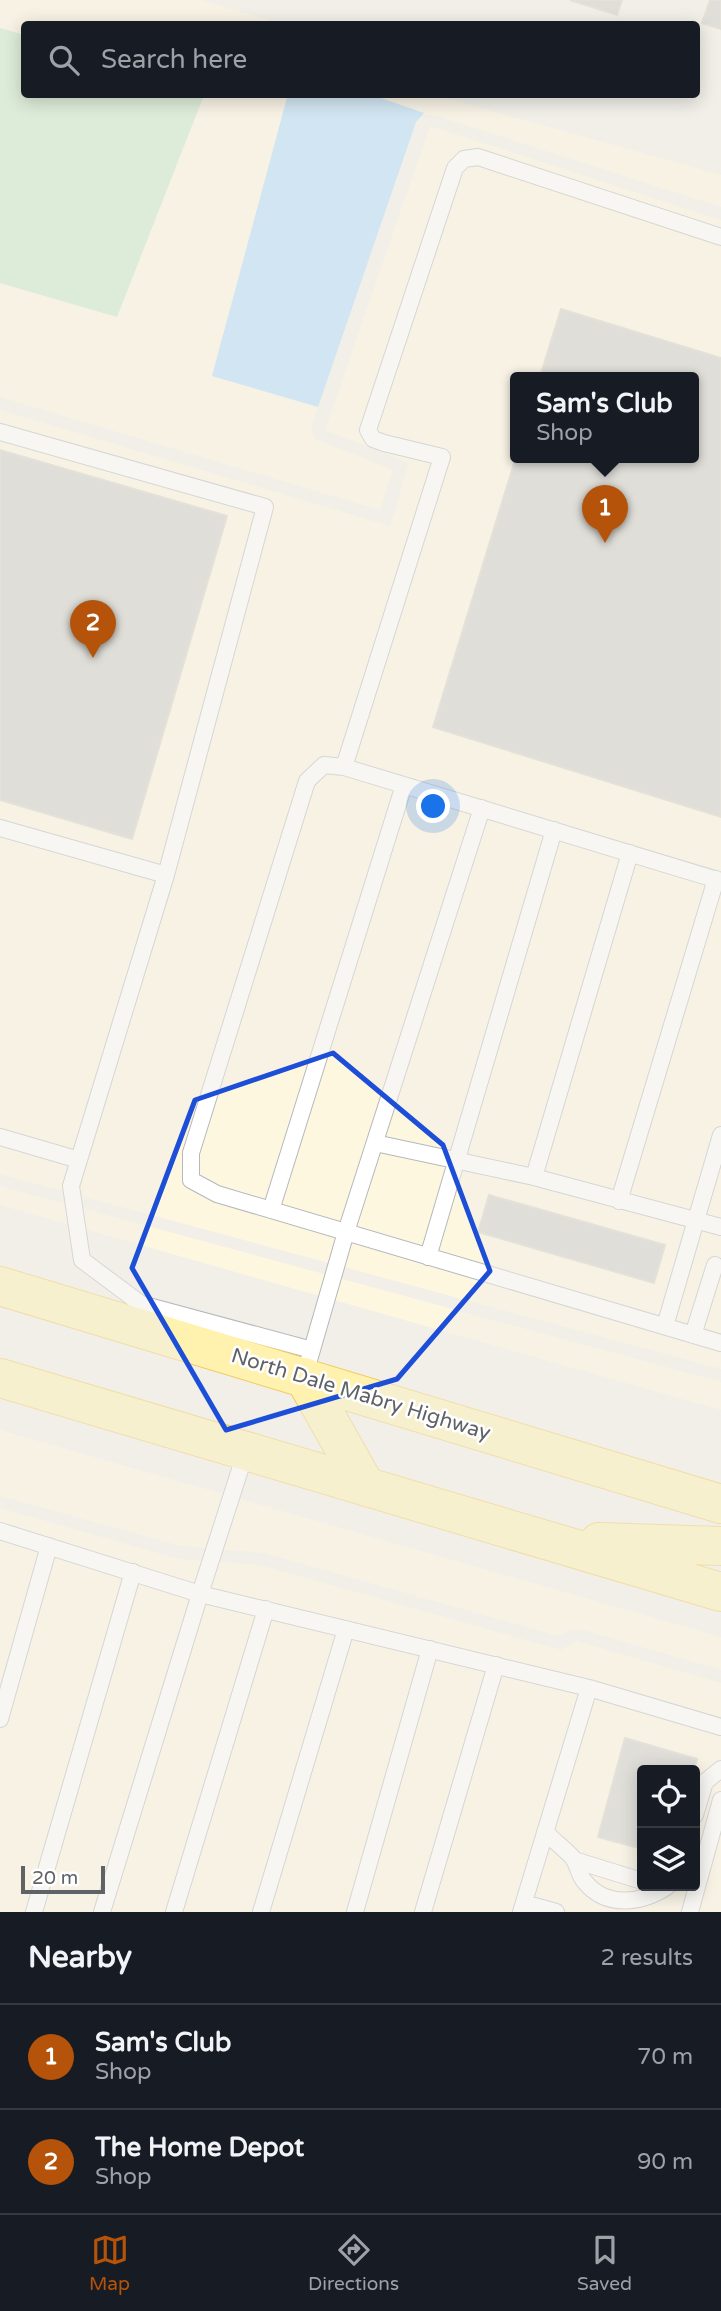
<!DOCTYPE html>
<html lang="en">
<head>
<meta charset="utf-8">
<style>
  body { margin:0; font-family:"Varela Round",sans-serif; background:#242831; color:#f1f3f6 }
  .controls { position:absolute; right:21px; bottom:21px; display:grid; overflow:hidden; border-radius:7px; box-shadow:0 4px 18px #0003 }
  .controls button { width:63px; height:63px; display:grid; place-items:center; padding:0; border:0; border-bottom:2px solid #363941; background:#171b24; color:#f1f3f6; font:35px sans-serif }
  .scale { position:absolute; left:21px; bottom:18px; width:84px; box-sizing:border-box; padding-left:7px; border:4px solid #5f6368; border-top:0; font-size:19px; line-height:24px; white-space:nowrap; color:#5f6368; -webkit-text-stroke:5px #fff; paint-order:stroke }
  .you { position:absolute; left:434px; top:807px; width:24px; height:24px; margin:-18px; border:5px solid #fff; border-radius:50%; background:#1a73e8; box-shadow:0 0 0 10px #1a73e833 }
  .badge { display:grid; place-items:center; width:46px; height:46px; border-radius:50%; background:#b45309; color:#fff; font-size:23px; font-weight:700 }
  .pin { position:absolute; translate:-50% -58px; filter:drop-shadow(0 2px 4px #0008) }
  .pin::after { content:''; position:absolute; top:37px; width:24px; height:21px; background:inherit; clip-path:polygon(0 0,100% 0,50% 100%) }
  .popup { position:absolute; left:510px; top:372px; width:189px; height:91px; box-sizing:border-box; display:grid; place-content:center; border-radius:7px; background:#171b24; filter:drop-shadow(0 2px 5px #0005); font-size:23px; white-space:nowrap; color:#9ea1a6 }
  .popup b { font-size:26px; color:#f1f3f6 }
  .popup::after { content:''; position:absolute; left:50%; top:100%; margin-left:-14px; border:14px solid transparent; border-top-color:#171b24 }
  .list { margin:0; padding:0; list-style:none }
  h2 { display:flex; justify-content:space-between; align-items:center; height:91px; margin:0; padding:0 28px; font-size:30px }
  h2 small { font-size:23px; font-weight:400; color:#9ea1a6 }
  .list li { display:grid; grid-template-columns:46px 1fr auto; gap:21px; align-items:center; box-sizing:border-box; height:105px; padding:0 28px; border-top:2px solid #363941 }
  .list b { display:block; font-size:26px; white-space:nowrap }
  .list p { margin:0; font-size:23px; white-space:nowrap; color:#9ea1a6 }
  .list em { font-size:23px; font-style:normal; color:#9ea1a6 }
  .icon { flex:none; width:38px; height:38px; fill:none; stroke:currentColor; stroke-width:2; stroke-linecap:round; stroke-linejoin:round }
  .map { position:relative; flex:none; width:721px; height:1912px; overflow:hidden }
  .search { position:absolute; background:#171b24; box-shadow:0 4px 18px #0003; left:21px; right:21px; top:21px; height:77px; display:flex; align-items:center; gap:18px; box-sizing:border-box; padding:0 24px; border-radius:7px; color:#9ea1a6; font-size:26px }
  .sheet { height:301px; background:#171b24 }
  nav { display:flex; justify-content:space-around; align-items:center; box-sizing:border-box; height:98px; border-top:2px solid #363941; background:#171b24; font-size:19px; color:#9ea1a6 }
  nav a { display:grid; justify-items:center; gap:4px }
  nav .on { color:#b45309 }
  .map>svg:first-child { display:block }
</style>
</head>
<body>
<div class="map">
<svg width="721" height="1912" viewBox="0 0 721 1912">
  <rect width="100%" height="100%" fill="#f1efe8"/>
  <path fill="#fef7e0" fill-rule="evenodd" d="M0,0H201L282,24H24V35L0,28Z
    M204,95H288L212,376L318,407L311,429L316,439L393,470L380,510L0,397V283L117,317Z
    M372,95H435L721,175V207L434,115H424V113Z
    M430,126L721,220V1369L0,1174V410L390,526L409,463L325,430ZM516,377H694V457H516Z
    M0,1186L721,1382V1410L0,1205Z
    M0,1430L721,1637V1670L580,1629H571L558,1636L264,1553L181,1546L0,1496Z
    M0,1508L179,1559L260,1565L561,1650L576,1641L721,1683V1912H0ZM642,1770H695V1886H642Z"/>
  <path fill="#c5e8c5" d="M0,28L24,35V94L204,95L117,317L0,283Z"/>
  <path fill="#aadaff" d="M288,94L372,95L424,113L416,122L318,407L212,376Z"/>
  <path fill="#cccac5" stroke="#d6d1c6" stroke-width="2" d="M570,0H622L617,15Z
    M710,0H721V29L702,23Z
    M561,309L721,358V817L433,727L516,457H694V377H540Z
    M0,450L227,516L132,839L0,800Z
    M489,1195L665,1245L654,1283L478,1232Z
    M625,1738L697,1759L694,1770H642V1849L598,1837Z"/>
  <g fill="none" stroke-linecap="round" stroke-linejoin="round">
    <g stroke="#b5b8bc" stroke-width="18">
      <path id="service" d="M0,432L265,507L166,875
        M344,767L442,457L384,443L373,439L368,430L455,168L464,159L478,157L721,237
        M0,828L166,875L71,1186L82,1260L141,1304L312,1350
        M721,881L344,767L324,765L307,781L191,1153V1180L217,1194L721,1343
        M0,1137L79,1160
        M375,1143L534,1177L721,1227
        M534,1177L630,853
        M619,1201L716,879
        M271,1210L404,785
        M428,1257L554,830
        M665,1326L721,1135
        M693,1335L715,1265
        M309,1360L346,1232L482,808
        M0,1531L200,1594L246,1451
        M0,1719L49,1546
        M695,1815L705,1782L721,1769
        M545,1832C554,1841 565,1849 573,1858C578,1865 579,1876 585,1882C607,1909 643,1903 668,1886
        M574,1860L642,1881
        M524,1903L556,1912
        M34,1912L133,1572
        M102,1912L200,1594L589,1688L721,1727
        M174,1912L266,1609
        M261,1912L346,1629
        M355,1912L430,1649
        M423,1912L496,1665
        M521,1912L589,1688
        M690,1912L721,1800"/>
    </g>
    <g stroke="#f2c960" stroke-width="40">
      <path id="primary" d="M0,1286L721,1504
        M304,1377L366,1487
        M0,1378L721,1592
        M599,1542L721,1546"/>
    </g>
    <use href="#service" stroke="#fff" stroke-width="16"/>
    <use href="#primary" stroke="#fff2af" stroke-width="38"/>
  </g>
  <path d="M0 0H721V1912H0ZM333,1053L443,1145L490,1271L397,1379L226,1430L132,1268L195,1100Z" fill="#f1efe8" fill-opacity=".55" fill-rule="evenodd"/>
  <path fill="none" stroke="#1d4ed8" stroke-width="5" stroke-linejoin="round" d="M333,1053L443,1145L490,1271L397,1379L226,1430L132,1268L195,1100Z"/>
  <g text-anchor="middle" stroke-width="5" stroke-linejoin="round" paint-order="stroke">
    <g font-size="21" fill="#5f6368" stroke="#fff">
      <text transform="translate(361 1394) rotate(17)" y="7">North Dale Mabry Highway</text>
    </g>
  </g>
</svg>
<div class="controls">
<button><svg class="icon" aria-label="locate" viewBox="0 0 24 24"><circle cx="12" cy="12" r="6"/><path d="M12 2v4M12 18v4M2 12h4M18 12h4"/></svg></button>
<button><svg class="icon" aria-label="layers" viewBox="0 0 24 24"><path d="M12 4l9 5-9 5-9-5zM3 14l9 5 9-5"/></svg></button>
</div>
<div class="scale">20 m</div>
<div class="you"></div>
<div class="pin badge" style="left:605px;top:543px">1</div>
<div class="popup"><b>Sam's Club</b>Shop</div>
<div class="pin badge" style="left:93px;top:658px">2</div>
<div class="search"><svg class="icon" aria-label="search" viewBox="0 0 24 24"><circle cx="10" cy="10" r="6"/><path d="M15 15l6 6"/></svg>Search here</div>
</div>
<section class="sheet">
<h2>Nearby<small>2 results</small></h2>
<ul class="list">
<li><span class="badge">1</span><div><b>Sam's Club</b><p>Shop</p></div><em>70 m</em></li>
<li><span class="badge">2</span><div><b>The Home Depot</b><p>Shop</p></div><em>90 m</em></li>
</ul>
</section>
<nav>
<a class="on"><svg class="icon" aria-label="map" viewBox="0 0 24 24"><path d="M3 6l6-2 6 2 6-2v14l-6 2-6-2-6 2zM9 4v14M15 6v14"/></svg>Map</a>
<a><svg class="icon" aria-label="directions" viewBox="0 0 24 24"><path d="M12 3l9 9-9 9-9-9zM9 14v-3h6M13 9l2 2-2 2"/></svg>Directions</a>
<a><svg class="icon" aria-label="saved" viewBox="0 0 24 24"><path d="M7 4h10v16l-5-4-5 4z"/></svg>Saved</a>
</nav>
</body>
</html>
